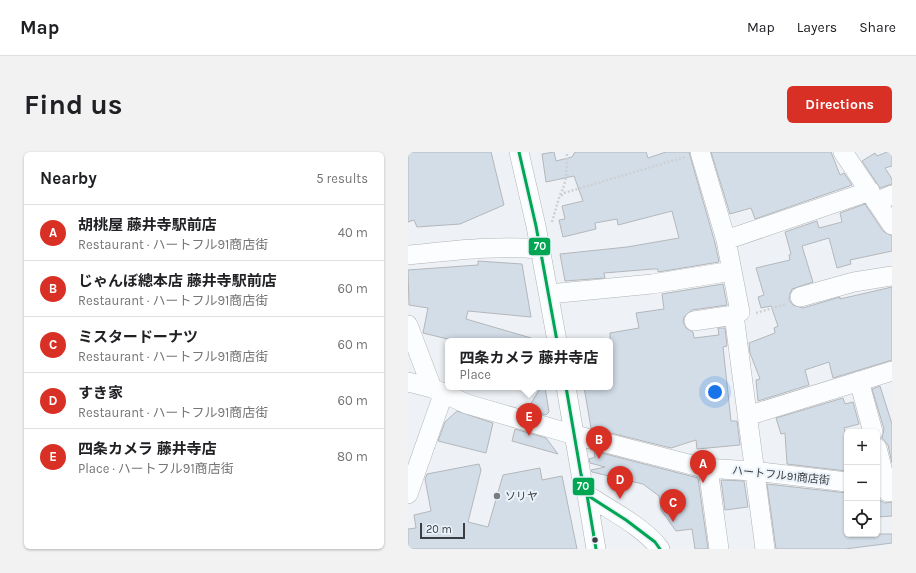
<!DOCTYPE html>
<html lang="en">
<head>
<meta charset="utf-8">
<style>
  body { margin:0; font-family:Karla,"Noto Sans JP",sans-serif; background:#f2f2f2; color:#202124 }
  .controls { position:absolute; right:12px; bottom:12px; display:grid; overflow:hidden; border-radius:6px; box-shadow:0 1px 3px #0004 }
  .controls button { width:36px; height:36px; display:grid; place-items:center; padding:0; border:0; border-bottom:1px solid #e0e0e0; background:#fff; color:#202124; font:20px sans-serif }
  .scale { position:absolute; left:12px; bottom:10px; width:45px; box-sizing:border-box; padding-left:4px; border:2px solid #3a3d41; border-top:0; font-size:11px; line-height:14px; white-space:nowrap; color:#3a3d41; -webkit-text-stroke:3px #eaf2fa; paint-order:stroke }
  .you { position:absolute; left:307px; top:240px; width:14px; height:14px; margin:-10px; border:3px solid #fff; border-radius:50%; background:#1a73e8; box-shadow:0 0 0 6px #1a73e833 }
  .badge { display:grid; place-items:center; width:26px; height:26px; border-radius:50%; background:#d93025; color:#fff; font-size:13px; font-weight:700 }
  .pin { position:absolute; translate:-50% -33px; filter:drop-shadow(0 1px 2px #0008) }
  .pin::after { content:''; position:absolute; top:21px; width:14px; height:12px; background:inherit; clip-path:polygon(0 0,100% 0,50% 100%) }
  .popup { position:absolute; left:37px; top:186px; width:168px; height:52px; box-sizing:border-box; display:grid; place-content:center; border-radius:6px; background:#fff; filter:drop-shadow(0 1px 3px #0005); font-size:13px; white-space:nowrap; color:#757577 }
  .popup b { font-size:15px; color:#202124 }
  .popup::after { content:''; position:absolute; left:50%; top:100%; margin-left:-8px; border:8px solid transparent; border-top-color:#fff }
  .list { margin:0; padding:0; list-style:none }
  h2 { display:flex; justify-content:space-between; align-items:center; height:52px; margin:0; padding:0 16px; font-size:17px }
  h2 small { font-size:13px; font-weight:400; color:#757577 }
  .list li { display:grid; grid-template-columns:26px 1fr auto; gap:12px; align-items:center; box-sizing:border-box; height:56px; padding:0 16px; border-top:1px solid #e0e0e0 }
  .list b { display:block; font-size:15px; white-space:nowrap }
  .list p { margin:0; font-size:13px; white-space:nowrap; color:#757577 }
  .list em { font-size:13px; font-style:normal; color:#757577 }
  .icon { flex:none; width:22px; height:22px; fill:none; stroke:currentColor; stroke-width:2; stroke-linecap:round; stroke-linejoin:round }
  .map { position:relative; flex:none; width:484px; height:397px; overflow:hidden; border-radius:6px }
  header { display:flex; align-items:center; gap:24px; box-sizing:border-box; height:56px; padding:0 20px; background:#fff; border-bottom:1px solid #e0e0e0 }
  header strong { font-size:19px }
  nav { display:flex; gap:22px; margin-inline-start:auto; font-size:14px }
  .intro { display:flex; align-items:center; justify-content:space-between; box-sizing:border-box; height:96px; padding:0 24px }
  h1 { margin:0; font-size:28px }
  .button { padding:10px 18px; border-radius:6px; background:#d93025; color:#fff; font-size:14px; font-weight:700 }
  main { display:flex; gap:24px; padding:0 24px }
  aside { flex:1; background:#fff; border-radius:6px; box-shadow:0 1px 3px #0004 }
  .map>svg:first-child { display:block }
</style>
</head>
<body>
<header>
<strong>Map</strong>
<nav><a>Map</a><a>Layers</a><a>Share</a></nav>
</header>
<div class="intro"><h1>Find us</h1><a class="button">Directions</a></div>
<main>
<aside>
<h2>Nearby<small>5 results</small></h2>
<ul class="list">
<li><span class="badge">A</span><div><b>胡桃屋 藤井寺駅前店</b><p>Restaurant · ハートフル91商店街</p></div><em>40 m</em></li>
<li><span class="badge">B</span><div><b>じゃんぼ總本店 藤井寺駅前店</b><p>Restaurant · ハートフル91商店街</p></div><em>60 m</em></li>
<li><span class="badge">C</span><div><b>ミスタードーナツ</b><p>Restaurant · ハートフル91商店街</p></div><em>60 m</em></li>
<li><span class="badge">D</span><div><b>すき家</b><p>Restaurant · ハートフル91商店街</p></div><em>60 m</em></li>
<li><span class="badge">E</span><div><b>四条カメラ 藤井寺店</b><p>Place · ハートフル91商店街</p></div><em>80 m</em></li>
</ul>
</aside>
<div class="map">
<svg width="484" height="397" viewBox="0 0 484 397">
  <rect width="100%" height="100%" fill="#eef2f6"/>
  <path fill="#d2dde8" stroke="#b4b7ba" d="M0,0H83L96,53L52,72L9,75L6,68L0,70Z
    M146,0L148,9L164,5L167,0H238L240,6L258,0H281L307,91L311,110L250,120V117H245L196,121L197,126L157,129L152,102L219,95L271,86L264,59L210,73L209,67L187,71L188,77L155,85L151,68L157,67L154,54L175,49L166,24L138,30L134,2Z
    M303,0H423L432,23L436,21L444,33L347,67L343,56L322,62Z
    M479,0H484V14L477,16L484,27V32L472,36L454,9L467,1L469,4Z
    M457,52L475,79L484,84V99L442,108L443,112L429,116L421,86L394,94L405,130L384,137L382,142L381,148L385,153L395,156L432,145V147L484,135V208L425,226L421,210L397,218L401,233L350,249L348,228L352,227L342,201L341,191L367,181L366,176L370,174L363,154L353,156L350,145L356,143L348,116L382,108L381,103L383,102L377,80L409,69L411,76L434,70L432,61Z
    M70,109L114,112L123,165L60,159L58,167L123,186V189H48L15,181L20,156L1,153L0,118L70,113Z
    M315,132L319,153L284,158L276,165L275,170L278,176L285,180L286,186L311,183L310,176H317L319,194L315,195L323,269H329L332,293L289,297L288,288L263,296L183,276L176,235H202V181L231,176L228,161L256,157L254,142Z
    M472,234L484,272V311L480,293L474,286L476,277L464,237Z
    M133,235H137L141,260L138,263L119,258Z
    M435,246L437,252L445,250L451,272L436,276L439,287L438,319L379,312L377,281L373,282L368,266Z
    M49,259L85,271L78,301L30,289L37,270Z
    M107,277L138,286L150,302L104,289Z
    M186,299L290,326L300,397H287L284,377L268,379L253,358L251,344L235,332L184,320L183,318L197,315L182,311L181,307L187,305Z
    M71,312L73,318L60,370L80,375L95,323L132,316L134,328L154,324L169,397H0V377L8,376L6,363L23,359L17,327L19,322Z
    M313,328L336,329L340,355L317,358Z
    M359,332L439,341V382H484V391L437,397H368Z
    M469,347L477,351L484,350V364L469,365Z"/>
  <g fill="none" stroke-linecap="round" stroke-linejoin="round">
    <g stroke="#b0b3b6" stroke-width="20">
      <path id="minor" d="M111,0L128,74L149,189
        M292,0L318,88L332,160L326,163L357,397
        M435,0L484,73
        M468,50L484,43
        M318,88L462,39
        M0,103C44,99 88,93 132,97
        M141,142L244,132L324,119
        M392,145L446,130L484,124
        M286,169L326,163
        M0,173L24,236
        M451,229L465,280
        M0,230L24,236L59,252L167,283L296,316L345,319L439,330
        M158,235L175,334L179,343L188,397
        M339,264L484,219
        M469,296L480,340
        M300,316L311,397
        M0,342L36,240
        M179,343C202,358 236,375 252,397"/>
    </g>
    <path stroke="#cfd0d2" stroke-width="2.5" stroke-dasharray="2 2" stroke-linecap="butt" d="M152,43C159,30 159,17 159,2L160,0
      M144,70L151,46L156,41L277,5
      M348,161L378,152"/>
    <use href="#minor" stroke="#fcfdfe" stroke-width="19"/>
    <g stroke="#eaf2fa" stroke-width="6">
      <path id="bus-1" d="M111,0L128,74L149,189
        M158,235L175,334L179,343L218,368L247,390L252,397
        M173,322L179,343L188,397"/>
    </g>
    <use href="#bus-1" stroke="#00a651" stroke-width="3"/>
  </g>
  <circle fill="#797c80" stroke="#eaf2fa" stroke-width="1.5" cx="89" cy="344" r="4"/>
  <circle fill="#3a3d41" stroke="#eaf2fa" stroke-width="1.5" cx="187" cy="388" r="3.5"/>
  <g text-anchor="middle" stroke-width="4" stroke-linejoin="round" paint-order="stroke">
    <g font-size="11" fill="#3a3d41" stroke="#eaf2fa">
      <text transform="translate(373 323) rotate(6)" y="4">ハートフル91商店街</text>
    </g>
    <g font-size="11" fill="#3a3d41" stroke="#eaf2fa" text-anchor="start">
      <text x="97" y="348">ソリヤ</text>
    </g>
  </g>
  <g stroke="#eaf2fa" stroke-width="1.5">
    <rect x="120" y="85" width="23" height="19" rx="4" fill="#00a651"/>
    <rect x="164" y="325" width="23" height="19" rx="4" fill="#00a651"/>
  </g>
  <g font-size="11" text-anchor="middle" font-weight="bold" fill="#fff">
    <text x="132" y="98">70</text>
    <text x="175" y="338">70</text>
  </g>
</svg>
<div class="controls">
<button>+</button>
<button>−</button>
<button><svg class="icon" aria-label="locate" viewBox="0 0 24 24"><circle cx="12" cy="12" r="6"/><path d="M12 2v4M12 18v4M2 12h4M18 12h4"/></svg></button>
</div>
<div class="scale">20 m</div>
<div class="you"></div>
<div class="pin badge" style="left:295px;top:331px">A</div>
<div class="pin badge" style="left:191px;top:307px">B</div>
<div class="pin badge" style="left:265px;top:370px">C</div>
<div class="pin badge" style="left:212px;top:347px">D</div>
<div class="pin badge" style="left:121px;top:284px">E</div>
<div class="popup"><b>四条カメラ 藤井寺店</b>Place</div>
</div>
</main>
</body>
</html>
